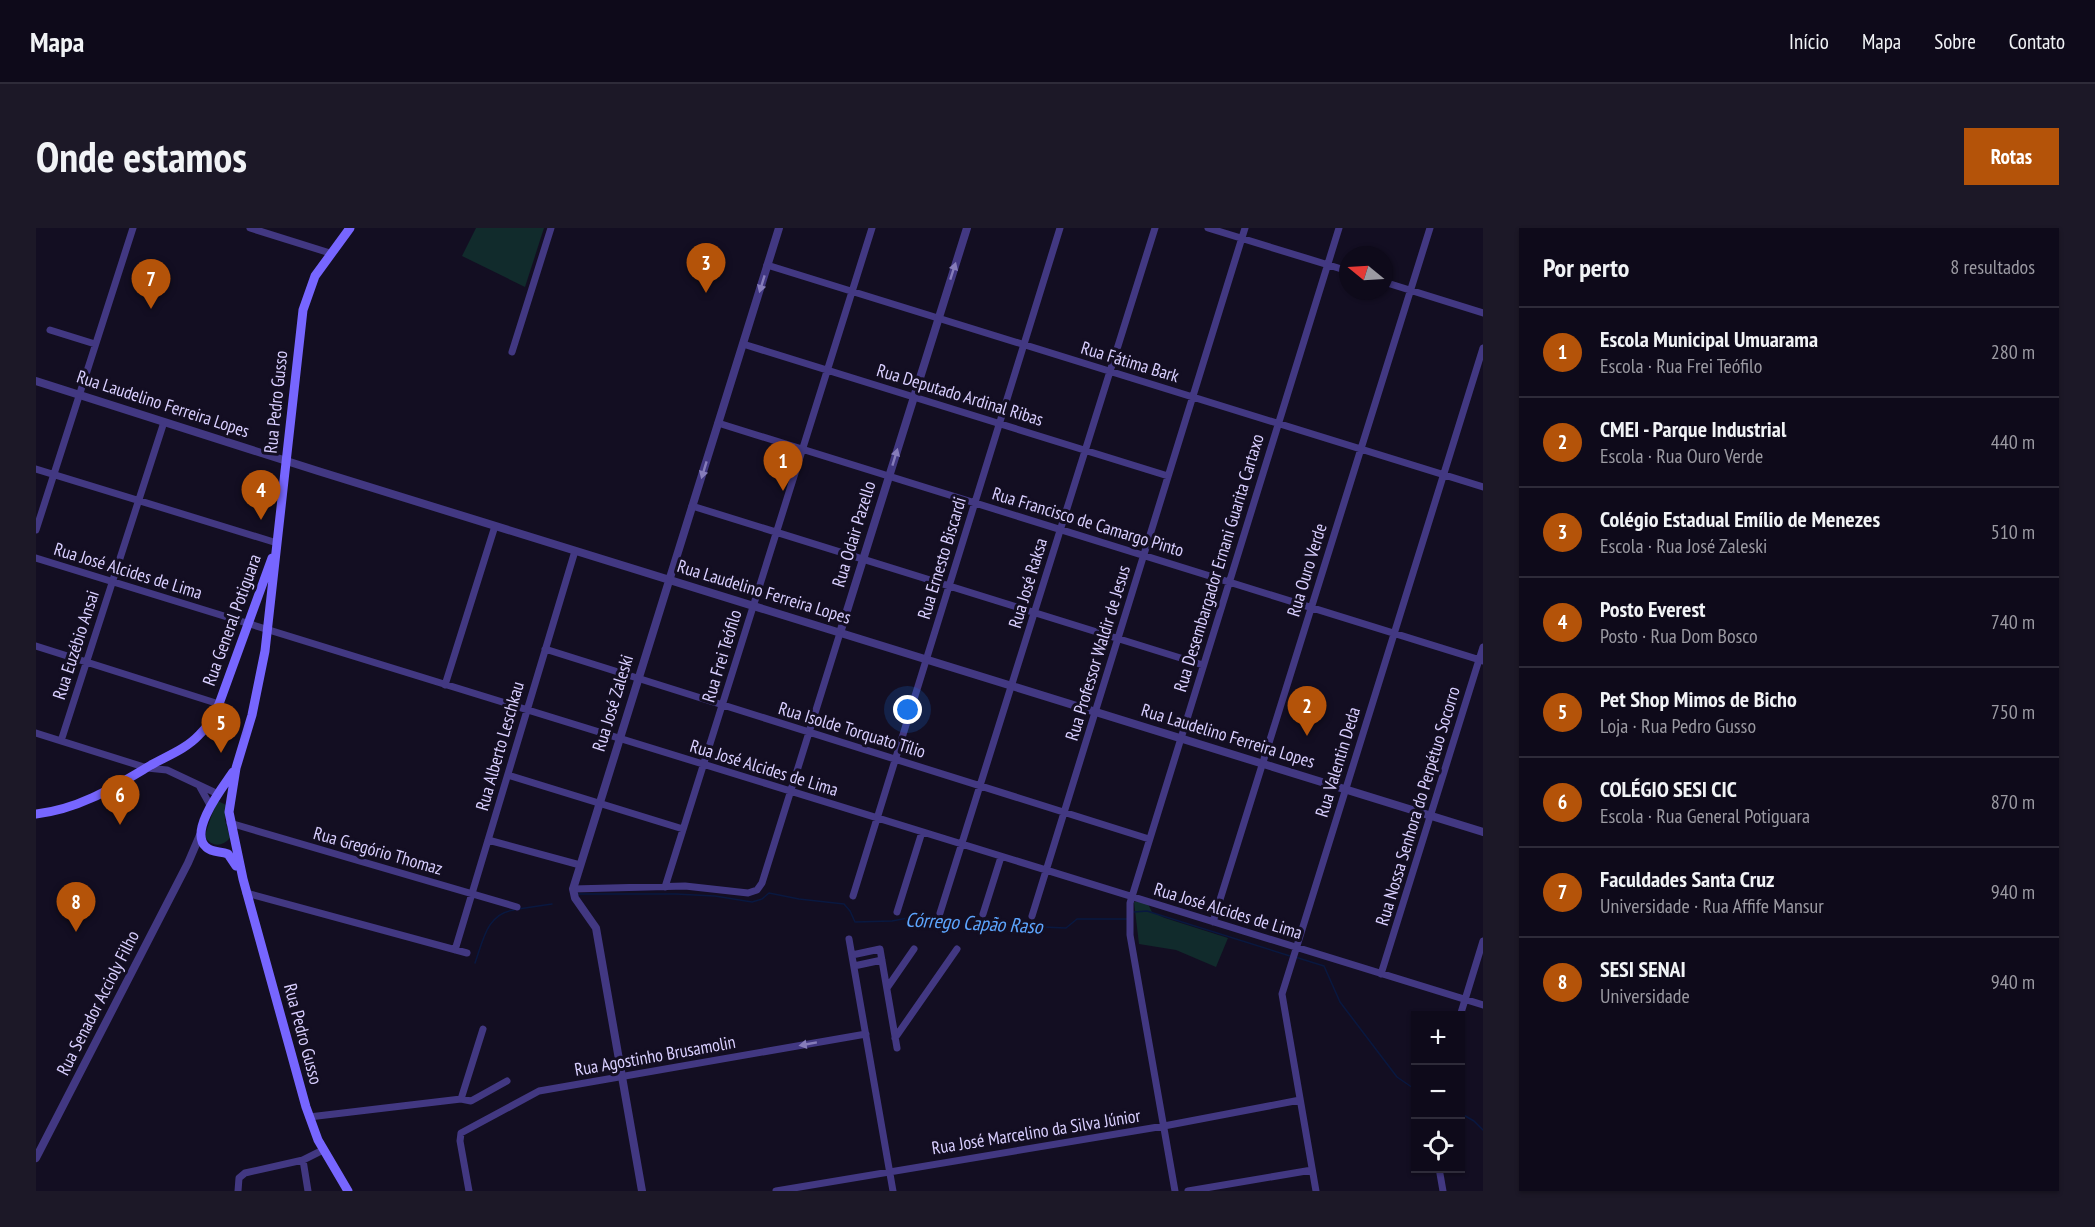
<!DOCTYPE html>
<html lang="pt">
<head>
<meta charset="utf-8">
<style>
  body { margin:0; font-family:"PT Sans Narrow",sans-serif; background:#1c1827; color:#f1f3f6 }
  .controls { position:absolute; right:18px; bottom:18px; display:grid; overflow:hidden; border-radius:0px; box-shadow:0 2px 4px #0004 }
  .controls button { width:54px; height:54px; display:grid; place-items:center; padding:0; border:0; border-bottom:2px solid #2e2b39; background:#0e0a1a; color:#f1f3f6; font:30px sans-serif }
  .compass { position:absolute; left:1303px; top:18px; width:54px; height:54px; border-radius:50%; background:#0e0a1a; box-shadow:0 2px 4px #0004; rotate:288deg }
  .you { position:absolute; left:872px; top:482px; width:21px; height:21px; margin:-15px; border:4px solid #fff; border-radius:50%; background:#1a73e8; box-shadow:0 0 0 9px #1a73e833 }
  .badge { display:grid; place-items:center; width:39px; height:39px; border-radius:50%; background:#b45309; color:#fff; font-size:20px; font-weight:700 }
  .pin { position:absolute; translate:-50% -50px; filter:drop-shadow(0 2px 3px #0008) }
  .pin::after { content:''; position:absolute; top:32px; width:21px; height:18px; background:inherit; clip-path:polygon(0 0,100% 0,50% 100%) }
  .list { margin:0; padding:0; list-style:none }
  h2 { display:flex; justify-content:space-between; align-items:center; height:78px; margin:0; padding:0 24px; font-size:26px }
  h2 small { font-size:20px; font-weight:400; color:#9b9aa2 }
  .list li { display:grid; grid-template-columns:39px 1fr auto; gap:18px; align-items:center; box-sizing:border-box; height:90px; padding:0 24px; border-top:2px solid #2e2b39 }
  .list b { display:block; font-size:22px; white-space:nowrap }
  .list p { margin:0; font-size:20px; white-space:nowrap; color:#9b9aa2 }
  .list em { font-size:20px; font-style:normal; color:#9b9aa2 }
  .icon { flex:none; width:33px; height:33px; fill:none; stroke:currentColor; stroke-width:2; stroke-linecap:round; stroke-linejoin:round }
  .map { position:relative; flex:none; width:1447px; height:963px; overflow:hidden; border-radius:0px }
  header { display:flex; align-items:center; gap:36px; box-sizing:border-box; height:84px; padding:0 30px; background:#0e0a1a; border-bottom:2px solid #2e2b39 }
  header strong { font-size:28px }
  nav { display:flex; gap:33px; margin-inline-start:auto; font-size:21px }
  .intro { display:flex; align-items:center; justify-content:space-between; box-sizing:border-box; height:144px; padding:0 36px }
  h1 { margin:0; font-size:42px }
  .button { padding:15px 27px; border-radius:0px; background:#b45309; color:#fff; font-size:21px; font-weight:700 }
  main { display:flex; gap:36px; padding:0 36px }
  aside { flex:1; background:#0e0a1a; border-radius:0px; box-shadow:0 2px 4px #0004 }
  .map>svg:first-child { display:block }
</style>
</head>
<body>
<header>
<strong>Mapa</strong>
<nav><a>Início</a><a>Mapa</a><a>Sobre</a><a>Contato</a></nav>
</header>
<div class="intro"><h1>Onde estamos</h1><a class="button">Rotas</a></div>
<main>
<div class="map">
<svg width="1447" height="963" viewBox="0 0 1447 963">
  <rect width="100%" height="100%" fill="#130e22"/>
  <path fill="#112b2c" d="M440,0H508L489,59L426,28Z
    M182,573L190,577L189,592L194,610C186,619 176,619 169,609C170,603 179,577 182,573Z
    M1098,674H1111L1116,684L1129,690L1192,710L1180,739L1140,722L1103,716Z"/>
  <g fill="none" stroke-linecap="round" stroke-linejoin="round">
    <path stroke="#091840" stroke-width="1.5" d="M541,666H640L679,668L716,674L726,671L733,665L763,671L808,676L814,683L819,694L856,693L882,688L903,693L928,695L937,692L954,698L994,696L1007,699L1030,700L1041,691H1091
      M482,681L516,676
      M1098,684L1111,683L1254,728
      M1259,729L1288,738L1304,774L1361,849L1380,862
      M439,735C447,713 451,685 478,682
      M1424,885L1438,893L1447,902"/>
    <path stroke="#423882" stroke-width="7" d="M214,0L294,25
      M1172,0L1312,43
      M731,37L1447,259
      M1348,54L1447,85
      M14,102L59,116
      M707,116L1132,248
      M476,124L515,0
      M682,195L1447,433
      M0,241L241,315
      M656,278L1167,437
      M0,302L97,0
      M0,330L1447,777
      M0,418L183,476
      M509,421L1113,611
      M409,457L459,298
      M0,505L111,540L131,542L182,566
      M25,513L128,194
      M472,547L647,601
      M164,559L174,577
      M194,595L481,679
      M452,612L544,637
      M629,659L836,0
      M537,661L649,658L712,665L721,662L726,655L804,405
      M210,665L431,725
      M817,668L1024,0
      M861,684L886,604
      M904,685L1119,0
      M947,686L965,629
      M996,688L1209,0
      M1177,694L1394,0
      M813,711L857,963
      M419,722L539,323
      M816,727L844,721L861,820
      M818,738L846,732
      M1345,746L1447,419
      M851,760L878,721
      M1424,788L1447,713
      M859,810L921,721
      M425,871L447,801
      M273,889L425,871L435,873L471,853
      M267,932L272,963
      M1403,940L1407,963
      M202,963L203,950L209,945L267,932L287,922
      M433,963L424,913L425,905L503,863L830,806
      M740,963L1128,898L1264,872
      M1139,963L1094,707V675L1303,0
      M1152,963L1276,942
      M1280,963L1246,766L1447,120"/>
    <path stroke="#423882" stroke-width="8" d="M0,153L282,243L1447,604
      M804,405L931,0
      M0,930L152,635L164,607
      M606,963L560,700L539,670L537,661L743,0"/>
    <path stroke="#76f" stroke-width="9" d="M197,544C187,559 152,603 170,619C176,625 184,623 192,626L200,638
      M0,586C44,581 78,559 115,537C131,528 150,521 163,507C172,499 178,488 183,476L236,330
      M312,963L282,912L270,879L207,651L193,584L200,540L216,487L229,423L267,82L279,48L314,0"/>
  </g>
  <defs><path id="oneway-solid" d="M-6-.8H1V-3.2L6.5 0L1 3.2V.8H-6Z" transform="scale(1.5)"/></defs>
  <g fill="#867cba">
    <use href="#oneway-solid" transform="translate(917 43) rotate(-72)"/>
    <use href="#oneway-solid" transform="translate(726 56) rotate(107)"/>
    <use href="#oneway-solid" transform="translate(859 229) rotate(-73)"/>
    <use href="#oneway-solid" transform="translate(668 242) rotate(107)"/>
    <use href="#oneway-solid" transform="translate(772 816) rotate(170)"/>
  </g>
  <g text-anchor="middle" stroke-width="6" stroke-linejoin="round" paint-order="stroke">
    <g font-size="18" fill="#d9cfff" stroke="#130e22">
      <text transform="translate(1094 134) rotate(17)" y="6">Rua Fátima Bark</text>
      <text transform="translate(924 167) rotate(17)" y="6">Rua Deputado Ardinal Ribas</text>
      <text transform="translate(240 174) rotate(-84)" y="6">Rua Pedro Gusso</text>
      <text transform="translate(127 176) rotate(18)" y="6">Rua Laudelino Ferreira Lopes</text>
      <text transform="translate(1052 294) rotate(17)" y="6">Rua Francisco de Camargo Pinto</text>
      <text transform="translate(818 306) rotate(-73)" y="6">Rua Odair Pazello</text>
      <text transform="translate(906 330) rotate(-73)" y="6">Rua Ernesto Biscardi</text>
      <text transform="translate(1183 335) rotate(-73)" y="6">Rua Desembargador Ernani Guarita Cartaxo</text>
      <text transform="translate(1271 342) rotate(-73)" y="6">Rua Ouro Verde</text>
      <text transform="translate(92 343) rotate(17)" y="6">Rua José Alcides de Lima</text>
      <text transform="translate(992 355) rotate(-73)" y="6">Rua José Raksa</text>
      <text transform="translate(728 364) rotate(17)" y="6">Rua Laudelino Ferreira Lopes</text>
      <text transform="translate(196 392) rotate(-70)" y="6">Rua General Potiguara</text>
      <text transform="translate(40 417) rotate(-72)" y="6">Rua Euzébio Ansai</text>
      <text transform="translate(1062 425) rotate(-73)" y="6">Rua Professor Waldir de Jesus</text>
      <text transform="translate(686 428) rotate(-73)" y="6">Rua Frei Teófilo</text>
      <text transform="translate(577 475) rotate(-73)" y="6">Rua José Zaleski</text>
      <text transform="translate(816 502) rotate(17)" y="6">Rua Isolde Torquato Tílio</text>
      <text transform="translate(1192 508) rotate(17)" y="6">Rua Laudelino Ferreira Lopes</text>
      <text transform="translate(464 518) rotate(-74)" y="6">Rua Alberto Leschkau</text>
      <text transform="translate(1302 534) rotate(-73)" y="6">Rua Valentin Deda</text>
      <text transform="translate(728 540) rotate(17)" y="6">Rua José Alcides de Lima</text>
      <text transform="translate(1382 578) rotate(-73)" y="6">Rua Nossa Senhora do Perpétuo Socorro</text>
      <text transform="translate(342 623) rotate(16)" y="6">Rua Gregório Thomaz</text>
      <text transform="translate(1192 683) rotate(17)" y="6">Rua José Alcides de Lima</text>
      <text transform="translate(62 775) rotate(-63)" y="6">Rua Senador Accioly Filho</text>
      <text transform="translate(267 806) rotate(75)" y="6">Rua Pedro Gusso</text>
      <text transform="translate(619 828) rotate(-10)" y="6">Rua Agostinho Brusamolin</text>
      <text transform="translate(1000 904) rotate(-9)" y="6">Rua José Marcelino da Silva Júnior</text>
    </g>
    <g font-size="20" font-style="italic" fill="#5da6ff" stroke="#130e22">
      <text transform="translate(938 695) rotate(3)" y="7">Córrego Capão Raso</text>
    </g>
  </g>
</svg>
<div class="controls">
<button>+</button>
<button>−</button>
<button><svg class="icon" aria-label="locate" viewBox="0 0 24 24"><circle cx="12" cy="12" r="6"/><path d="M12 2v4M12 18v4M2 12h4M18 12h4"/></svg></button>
</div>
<svg class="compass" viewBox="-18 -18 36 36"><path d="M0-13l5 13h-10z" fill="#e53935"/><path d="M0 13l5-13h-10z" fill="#9b9aa2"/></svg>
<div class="you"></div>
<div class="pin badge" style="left:747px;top:263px">1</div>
<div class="pin badge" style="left:1271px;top:508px">2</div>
<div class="pin badge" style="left:670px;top:65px">3</div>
<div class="pin badge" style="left:225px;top:292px">4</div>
<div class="pin badge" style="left:185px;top:525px">5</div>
<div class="pin badge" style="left:84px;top:597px">6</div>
<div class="pin badge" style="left:115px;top:81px">7</div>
<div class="pin badge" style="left:40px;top:704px">8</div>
</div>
<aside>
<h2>Por perto<small>8 resultados</small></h2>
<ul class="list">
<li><span class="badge">1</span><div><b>Escola Municipal Umuarama</b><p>Escola · Rua Frei Teófilo</p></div><em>280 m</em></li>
<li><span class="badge">2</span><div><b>CMEI - Parque Industrial</b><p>Escola · Rua Ouro Verde</p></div><em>440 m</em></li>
<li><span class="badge">3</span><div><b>Colégio Estadual Emílio de Menezes</b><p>Escola · Rua José Zaleski</p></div><em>510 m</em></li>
<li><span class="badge">4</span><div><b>Posto Everest</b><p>Posto · Rua Dom Bosco</p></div><em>740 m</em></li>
<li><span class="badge">5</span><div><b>Pet Shop Mimos de Bicho</b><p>Loja · Rua Pedro Gusso</p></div><em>750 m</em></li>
<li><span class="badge">6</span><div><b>COLÉGIO SESI CIC</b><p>Escola · Rua General Potiguara</p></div><em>870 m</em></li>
<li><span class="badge">7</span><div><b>Faculdades Santa Cruz</b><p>Universidade · Rua Affife Mansur</p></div><em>940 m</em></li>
<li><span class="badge">8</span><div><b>SESI SENAI</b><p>Universidade</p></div><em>940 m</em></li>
</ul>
</aside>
</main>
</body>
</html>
